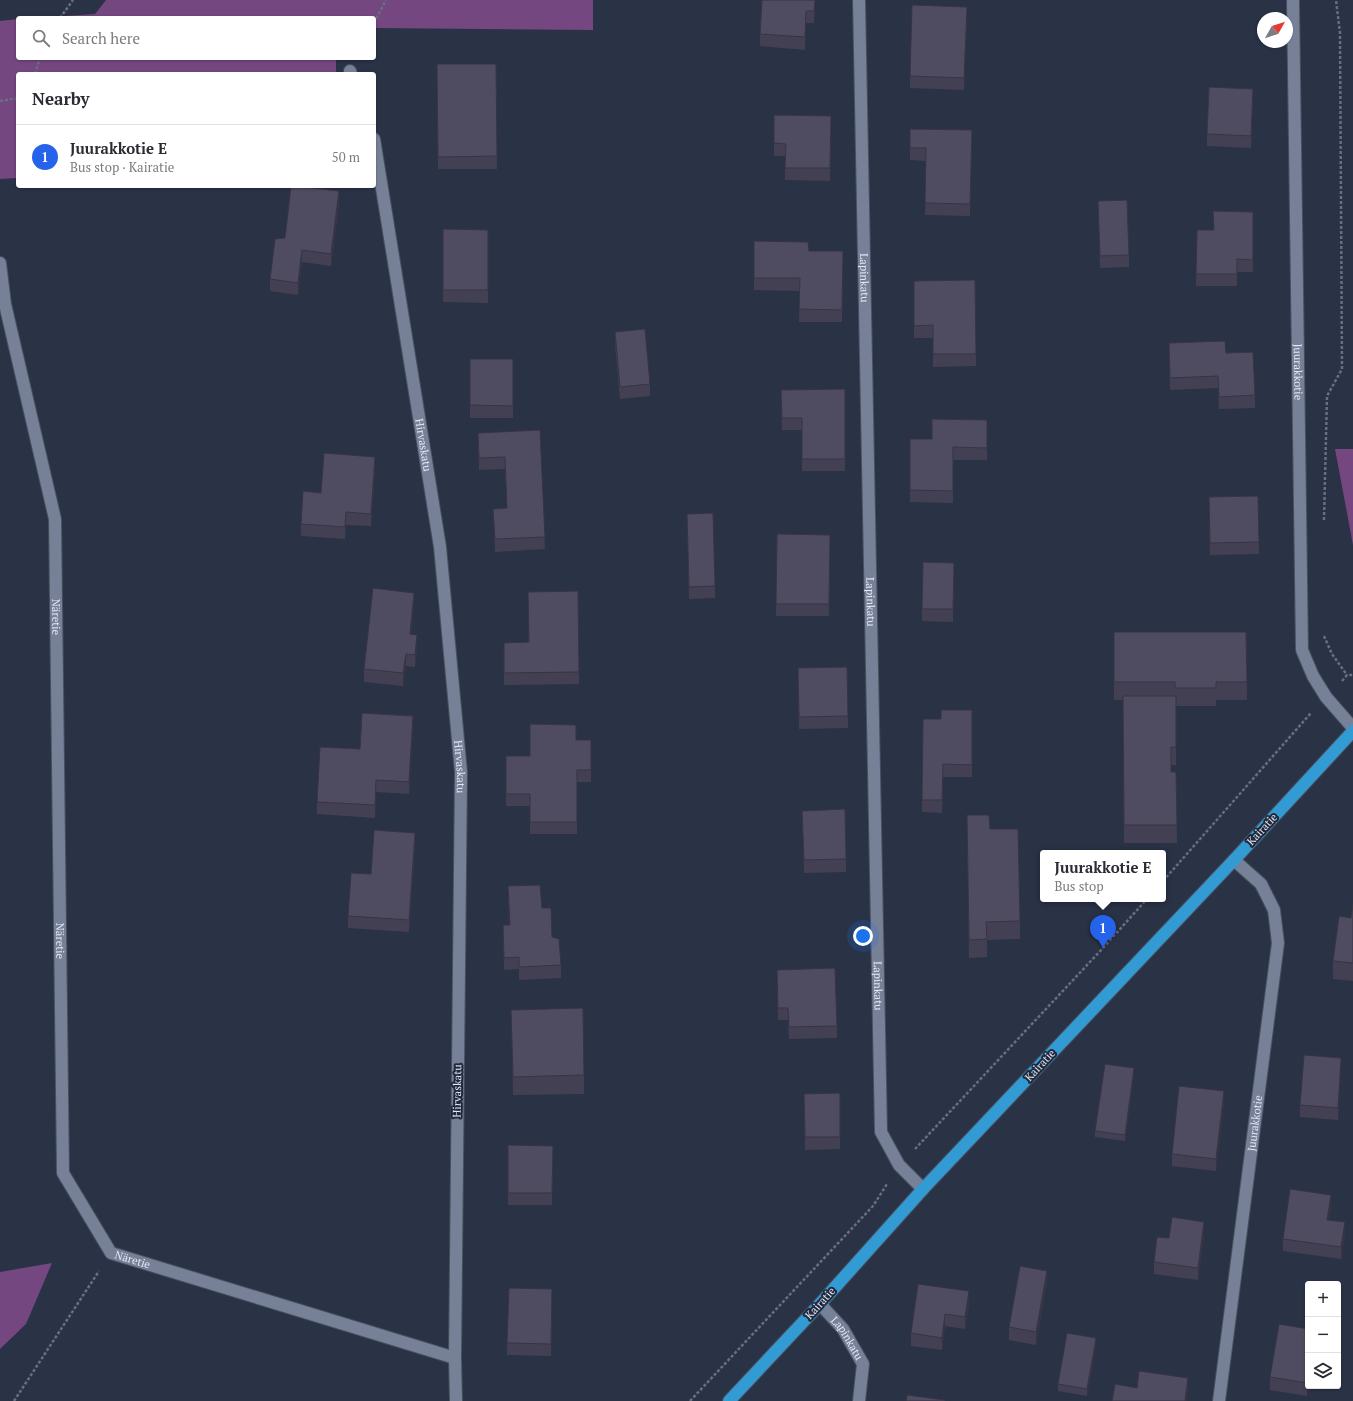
<!DOCTYPE html>
<html lang="en">
<head>
<meta charset="utf-8">
<style>
  body { margin:0; font-family:"PT Serif",serif; background:#f2f2f3; color:#2b2b33 }
  .controls { position:absolute; right:12px; bottom:12px; display:grid; overflow:hidden; border-radius:4px; box-shadow:0 1px 3px #0004 }
  .controls button { width:36px; height:36px; display:grid; place-items:center; padding:0; border:0; border-bottom:1px solid #e1e1e2; background:#fff; color:#2b2b33; font:20px sans-serif }
  .compass { position:absolute; left:1257px; top:12px; width:36px; height:36px; border-radius:50%; background:#fff; box-shadow:0 1px 3px #0004; rotate:51deg }
  .you { position:absolute; left:863px; top:936px; width:14px; height:14px; margin:-10px; border:3px solid #fff; border-radius:50%; background:#1a73e8; box-shadow:0 0 0 6px #1a73e833 }
  .badge { display:grid; place-items:center; width:26px; height:26px; border-radius:50%; background:#2563eb; color:#fff; font-size:13px; font-weight:700 }
  .pin { position:absolute; translate:-50% -33px; filter:drop-shadow(0 1px 2px #0008) }
  .pin::after { content:''; position:absolute; top:21px; width:14px; height:12px; background:inherit; clip-path:polygon(0 0,100% 0,50% 100%) }
  .popup { position:absolute; left:1040px; top:850px; width:126px; height:52px; box-sizing:border-box; display:grid; place-content:center; border-radius:4px; background:#fff; filter:drop-shadow(0 1px 3px #0005); font-size:13px; white-space:nowrap; color:#7c7c81 }
  .popup b { font-size:15px; color:#2b2b33 }
  .popup::after { content:''; position:absolute; left:50%; top:100%; margin-left:-8px; border:8px solid transparent; border-top-color:#fff }
  .list { margin:0; padding:0; list-style:none }
  h2 { display:flex; justify-content:space-between; align-items:center; height:52px; margin:0; padding:0 16px; font-size:17px }
  h2 small { font-size:13px; font-weight:400; color:#7c7c81 }
  .list li { display:grid; grid-template-columns:26px 1fr auto; gap:12px; align-items:center; box-sizing:border-box; height:64px; padding:0 16px; border-top:1px solid #e1e1e2 }
  .list b { display:block; font-size:15px; white-space:nowrap }
  .list p { margin:0; font-size:13px; white-space:nowrap; color:#7c7c81 }
  .list em { font-size:13px; font-style:normal; color:#7c7c81 }
  .icon { flex:none; width:22px; height:22px; fill:none; stroke:currentColor; stroke-width:2; stroke-linecap:round; stroke-linejoin:round }
  .map { position:relative; flex:none; width:1353px; height:1401px; overflow:hidden }
  .search { position:absolute; background:#fff; box-shadow:0 1px 3px #0004; left:16px; top:16px; width:360px; height:44px; display:flex; align-items:center; gap:10px; box-sizing:border-box; padding:0 14px; border-radius:4px; color:#7c7c81; font-size:15px }
  .panel { position:absolute; background:#fff; box-shadow:0 1px 3px #0004; left:16px; top:72px; width:360px; height:116px; border-radius:4px }
  .map>svg:first-child { display:block }
</style>
</head>
<body>
<div class="map">
<svg width="1353" height="1401" viewBox="0 0 1353 1401">
  <rect width="100%" height="100%" fill="#2a3246"/>
  <path fill="#754780" d="M106,0H593V30L374,28V18H36L95,14Z
    M18,19V58H336V74H18V178L0,179V21Z
    M1335,449H1353V545Z
    M52,1263L26,1324L0,1349V1272Z"/>
  <g fill="none" stroke-linecap="round" stroke-linejoin="round">
    <g stroke="#485060" stroke-width="14">
      <g id="minor">
        <path id="s1" d="M859,0L881,1132L899,1165L923,1189"/>
        <path id="s2" d="M1293,0L1302,650L1313,676L1326,697L1353,728"/>
        <path d="M350,71L351,74"/>
        <path id="s3" d="M374,139L440,547L461,772L455,1358L456,1401"/>
        <path id="s4" d="M0,263L5,304L55,519L63,1173L111,1253L455,1358"/>
        <path id="s5" d="M820,1304L843,1329L863,1364L859,1401"/>
        <path id="s6" d="M1219,1401L1278,943L1274,910L1261,884L1234,860"/>
      </g>
    </g>
    <g stroke="#485060" stroke-width="14">
      <path id="major" d="M729,1401L820,1304L923,1189L1234,860L1353,731"/>
    </g>
    <path stroke="#676f80" stroke-width="2.5" stroke-dasharray="3 2" stroke-linecap="butt" d="M60,18L73,0
      M374,23L386,0
      M35,74L40,58
      M0,101L18,98
      M1324,520L1327,396L1342,369L1340,33L1336,0
      M1324,636L1332,654L1347,675
      M1342,681L1347,675H1353
      M1163,881L1311,713
      M915,1149L1103,948L1147,899
      M14,1401L99,1271
      M690,1401L873,1206L887,1184"/>
    <use href="#minor" stroke="#768097" stroke-width="12"/>
    <use href="#major" stroke="#329bd4" stroke-width="12"/>
  </g>
  <path fill="#444053" d="M815,0L814,23H806L805,50L760,46V34Z
    M967,19L964,90L910,88V76Z
    M437,64H496L497,169H438Z
    M1253,101L1251,148L1207,146V134Z
    M774,115L831,129L830,181L785,180V156H774Z
    M972,130L970,216L925,215L926,161L910,160V148Z
    M1098,201L1129,255V267L1100,268Z
    M339,204L331,266L302,262L298,295L270,291V279L285,238Z
    M1253,212V272H1237V286H1196L1197,230H1214Z
    M443,229L488,230V303L443,302Z
    M754,241L809,251H843L842,322H799L800,291L754,290Z
    M975,280L976,366L933,367V338H914V281Z
    M615,332L650,384V396L620,399L615,344Z
    M1169,343L1226,353L1255,395V408L1219,409L1218,388L1170,390Z
    M470,359H513V418H470Z
    M845,389V471H802V430H782L781,390Z
    M987,420V460H953V503L910,502V439H932Z
    M540,430L545,549L495,552L493,509L507,508L505,469L479,470L478,433Z
    M375,469L371,526L346,525L345,539L301,536V524L321,493Z
    M1258,496L1259,554L1210,555L1209,497Z
    M687,514L715,586V598L689,599Z
    M777,534L830,535L829,616H776Z
    M954,563L953,622L922,621V609Z
    M578,591L579,684L504,685V643L528,642Z
    M414,605L411,634L417,647L415,667L406,666L403,686L364,682V669Z
    M1114,632H1246L1247,700H1216V706H1176V765H1171V772H1176L1177,843H1124L1123,700H1114Z
    M847,667L848,728L799,729L798,668Z
    M972,710V777H943L942,813L922,812L923,719H941Z
    M413,729L409,794L376,792L375,818L317,814V802L360,749Z
    M576,740H591V782H577V834H530V806H506V756H530Z
    M802,811L846,859V872L804,873Z
    M967,815L990,829L1020,921V939L987,940V957L969,958Z
    M415,845L409,932L348,928V916L371,874Z
    M508,886L542,908L552,937L561,965V978L519,980V969L504,970L503,925H509Z
    M1353,904V981L1333,979V961L1351,918Z
    M777,970L837,1026V1038L789,1039L788,1020H778Z
    M511,1010L584,1075V1094L513,1095Z
    M1341,1071L1338,1120L1300,1117V1105Z
    M1134,1074L1125,1141L1095,1137V1131Z
    M840,1093V1149L805,1150L804,1094Z
    M1224,1103L1216,1171L1172,1166V1154Z
    M508,1145L553,1146L552,1205H508Z
    M1331,1207L1329,1220L1345,1235L1341,1259L1283,1251V1239Z
    M1204,1234L1198,1280L1154,1274V1262L1169,1238Z
    M1047,1283L1036,1345L1009,1340V1327Z
    M918,1284L969,1304L965,1329L945,1326L942,1350L911,1346V1333Z
    M552,1301L551,1356L507,1355V1343Z
    M1308,1329L1307,1396L1270,1390V1377Z
    M1096,1344L1087,1396L1058,1391V1384Z"/>
  <path fill="#373444" d="M815,0V6L814,23V11Z
    M967,7V19L964,90V78Z
    M806,11V23L805,50V37Z
    M1253,89V101L1251,148V136Z
    M339,191V204L331,266V254Z
    M302,250V262L298,295V283Z
    M375,457V469L371,526V514Z
    M346,512V525L345,539V527Z
    M414,593V605L410,646V634Z
    M417,635V647L415,667V655Z
    M406,654V666L403,686V673Z
    M413,716V729L409,794V782Z
    M376,780V792L375,818V805Z
    M415,833V845L409,932V920Z
    M1341,1058V1071L1338,1120V1108Z
    M1134,1068V1074L1125,1141V1135Z
    M1224,1091V1103L1216,1171V1159Z
    M1331,1195V1207L1327,1232V1220Z
    M1204,1222V1234L1198,1280V1268Z
    M1345,1222V1235L1341,1259V1247Z
    M1047,1271V1283L1036,1345V1332Z
    M969,1291V1304L965,1329V1317Z
    M945,1314V1326L942,1350V1338Z
    M1096,1338V1344L1087,1396V1389Z
    M1308,1376V1386L1307,1396V1383Z
    M1188,1378V1391L1187,1401H1185Z"/>
  <path fill="#4f4b61" stroke="#373444" d="M762,0H815L814,11H806L805,37L760,34Z
    M912,5L967,7L964,78L910,76Z
    M437,64H496L497,156L438,157Z
    M1209,87L1253,89L1251,136L1207,134Z
    M774,115L831,116L830,168H785L786,144L774,143Z
    M910,129L972,130L970,204L925,203L926,148H910Z
    M291,186H296L339,191L331,254L302,250L298,283L270,279L275,239L285,238Z
    M1127,200L1129,255L1100,256L1098,201Z
    M1213,211L1253,212V260L1237,259V274H1196L1197,230H1214Z
    M443,229L488,230V290H443Z
    M754,241L808,242L809,251H843L842,310L799,309L800,278H754Z
    M975,280L976,354H933V325L914,326V281Z
    M645,329L650,384L620,387L615,332Z
    M1225,341L1226,353L1253,352L1255,395L1219,397L1218,376L1170,378L1169,343Z
    M470,359H513V406L470,405Z
    M845,389V459H802V418H782L781,390Z
    M932,419L987,420V448L953,447V491L910,490V439H932Z
    M540,430L545,537L495,539L493,509L507,508L505,457L479,458L478,433Z
    M324,453L375,457L371,514L346,512L345,527L301,524L303,491L321,493Z
    M1258,496L1259,542L1210,543L1209,497Z
    M713,513L715,586L689,587L687,514Z
    M777,534L830,535L829,604H776Z
    M923,562L954,563L953,609H922Z
    M373,588L414,593L410,634L417,635L415,655L406,654L403,673L364,669Z
    M578,591L579,672L504,673V643L529,642L528,592Z
    M1114,632H1246L1247,682H1216V688H1175V682H1114Z
    M847,667L848,716L799,717L798,668Z
    M1123,696H1176V747H1171V772H1176L1177,825H1124Z
    M941,710H972V765L943,764L942,800H922L923,719H941Z
    M362,713L413,716L409,782L376,780L375,805L317,802L320,747L360,749Z
    M530,724L576,725V740H591V770H577V822H530V794H506V756H530Z
    M845,809L846,859L804,860L802,811Z
    M967,815H989L990,829H1018L1020,921L986,922L987,939L969,940Z
    M374,830L415,833L409,920L348,916L351,873L371,874Z
    M540,885L542,908H551L552,937L559,939L561,965L519,967V957L504,958L503,925H510L508,886Z
    M1353,904V963L1333,961L1339,916L1351,918Z
    M835,968L837,1026L789,1027L788,1008H778L777,970Z
    M583,1008L584,1075L513,1077L511,1010Z
    M1304,1055L1341,1058L1338,1108L1300,1105Z
    M1105,1064L1134,1068L1125,1135L1095,1131Z
    M1179,1086L1224,1091L1216,1159L1172,1154Z
    M840,1093V1137H805L804,1094Z
    M508,1145L553,1146L552,1193H508Z
    M1290,1189L1331,1195L1327,1220L1345,1222L1341,1247L1283,1239Z
    M1172,1217L1204,1222L1198,1268L1154,1262L1157,1237L1169,1238Z
    M1020,1266L1047,1271L1036,1332L1009,1327Z
    M918,1284L969,1291L965,1317L945,1314L942,1338L911,1333Z
    M509,1288L552,1289L551,1344L507,1343Z
    M1279,1324L1308,1329V1376L1307,1383L1270,1377Z
    M1067,1333L1096,1338L1087,1389L1058,1384Z
    M1139,1371L1188,1378L1185,1401H1112L1115,1384L1137,1388Z
    M907,1395L945,1400V1401H906Z"/>
  <g text-anchor="middle" stroke-width="4" stroke-linejoin="round" paint-order="stroke">
    <g font-size="11" fill="#e2e8f5" stroke="#20283b">
      <text dy="4" stroke="none"><textPath href="#s1" startOffset="278">Lapinkatu</textPath></text>
      <text dy="4" stroke="none"><textPath href="#s2" startOffset="372">Juurakkotie</textPath></text>
      <text dy="4" stroke="none"><textPath href="#s3" startOffset="310">Hirvaskatu</textPath></text>
      <text dy="4" stroke="none"><textPath href="#s1" startOffset="602">Lapinkatu</textPath></text>
      <text dy="4" stroke="none"><textPath href="#s4" startOffset="360">Näretie</textPath></text>
      <text dy="4" stroke="none"><textPath href="#s3" startOffset="634">Hirvaskatu</textPath></text>
      <text transform="translate(1262 829) rotate(-47)" y="4">Kairatie</text>
      <text dy="4" stroke="none"><textPath href="#s4" startOffset="684">Näretie</textPath></text>
      <text dy="4" stroke="none"><textPath href="#s1" startOffset="986">Lapinkatu</textPath></text>
      <text transform="translate(1040 1065) rotate(-47)" y="4">Kairatie</text>
      <text transform="translate(457 1091) rotate(-89)" y="4">Hirvaskatu</text>
      <text dy="4" stroke="none"><textPath href="#s6" startOffset="280">Juurakkotie</textPath></text>
      <text dy="4" stroke="none"><textPath href="#s4" startOffset="1032">Näretie</textPath></text>
      <text transform="translate(820 1303) rotate(-48)" y="4">Kairatie</text>
      <text dy="4" stroke="none"><textPath href="#s5" startOffset="44">Lapinkatu</textPath></text>
    </g>
  </g>
</svg>
<div class="controls">
<button>+</button>
<button>−</button>
<button><svg class="icon" aria-label="layers" viewBox="0 0 24 24"><path d="M12 4l9 5-9 5-9-5zM3 14l9 5 9-5"/></svg></button>
</div>
<svg class="compass" viewBox="-18 -18 36 36"><path d="M0-13l5 13h-10z" fill="#e53935"/><path d="M0 13l5-13h-10z" fill="#7c7c81"/></svg>
<div class="you"></div>
<div class="pin badge" style="left:1103px;top:948px">1</div>
<div class="popup"><b>Juurakkotie E</b>Bus stop</div>
<div class="search"><svg class="icon" aria-label="search" viewBox="0 0 24 24"><circle cx="10" cy="10" r="6"/><path d="M15 15l6 6"/></svg>Search here</div>
<section class="panel">
<h2>Nearby<small></small></h2>
<ul class="list">
<li><span class="badge">1</span><div><b>Juurakkotie E</b><p>Bus stop · Kairatie</p></div><em>50 m</em></li>
</ul>
</section>
</div>
</body>
</html>
